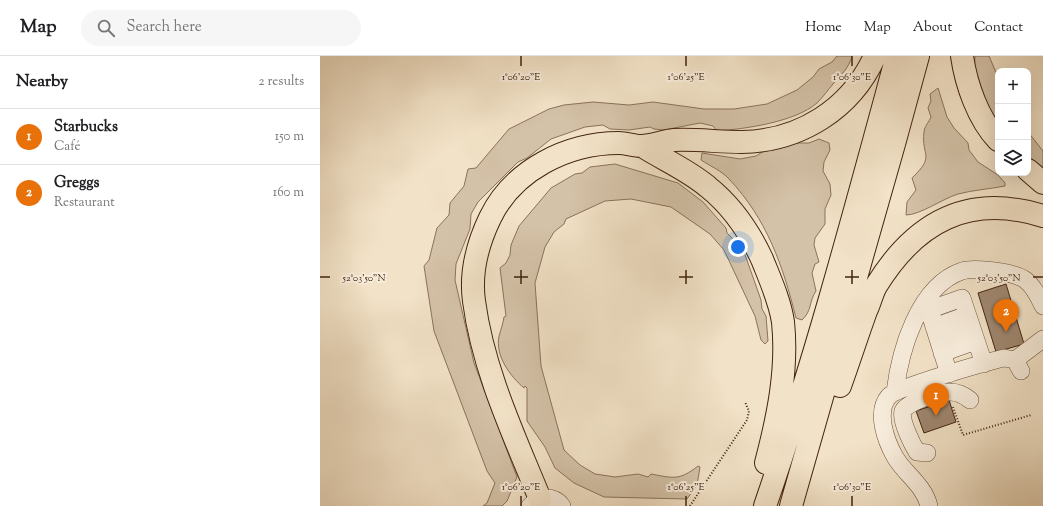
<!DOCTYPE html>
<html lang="en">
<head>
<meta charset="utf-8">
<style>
  body { margin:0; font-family:"Sorts Mill Goudy",serif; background:#f6f6f6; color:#202124 }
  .controls { position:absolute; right:12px; top:12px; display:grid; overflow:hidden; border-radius:8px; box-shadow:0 4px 16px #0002 }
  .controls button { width:36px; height:36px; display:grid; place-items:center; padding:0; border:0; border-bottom:1px solid #e0e0e0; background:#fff; color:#202124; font:20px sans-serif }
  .you { position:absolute; left:418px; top:191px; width:14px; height:14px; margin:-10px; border:3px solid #fff; border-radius:50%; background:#1a73e8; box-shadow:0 0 0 6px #1a73e833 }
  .badge { display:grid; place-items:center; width:26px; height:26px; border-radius:50%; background:#7c3aed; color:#fff; font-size:13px; font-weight:700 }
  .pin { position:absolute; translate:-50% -33px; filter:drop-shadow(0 1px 2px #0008) }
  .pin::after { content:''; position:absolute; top:21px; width:14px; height:12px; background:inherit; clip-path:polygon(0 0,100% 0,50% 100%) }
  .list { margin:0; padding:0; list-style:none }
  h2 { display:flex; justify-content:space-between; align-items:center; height:52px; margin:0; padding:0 16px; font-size:17px }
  h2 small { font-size:13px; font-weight:400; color:#757577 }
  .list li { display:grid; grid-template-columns:26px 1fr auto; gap:12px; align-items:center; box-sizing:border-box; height:56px; padding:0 16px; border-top:1px solid #e0e0e0 }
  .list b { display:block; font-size:15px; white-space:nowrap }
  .list p { margin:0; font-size:13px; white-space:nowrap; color:#757577 }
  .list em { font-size:13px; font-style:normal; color:#757577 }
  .icon { flex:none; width:22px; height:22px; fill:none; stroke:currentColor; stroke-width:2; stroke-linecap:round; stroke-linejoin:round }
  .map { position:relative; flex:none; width:723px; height:450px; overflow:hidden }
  header { display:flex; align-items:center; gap:24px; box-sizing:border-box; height:56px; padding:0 20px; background:#fff; border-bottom:1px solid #e0e0e0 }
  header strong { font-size:19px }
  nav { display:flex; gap:22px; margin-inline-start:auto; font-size:14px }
  .search { width:280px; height:36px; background:#f6f6f6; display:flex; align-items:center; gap:10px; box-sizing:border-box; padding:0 14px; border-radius:22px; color:#757577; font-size:15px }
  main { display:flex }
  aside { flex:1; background:#fff }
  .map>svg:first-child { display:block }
</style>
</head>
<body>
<header>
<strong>Map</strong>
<div class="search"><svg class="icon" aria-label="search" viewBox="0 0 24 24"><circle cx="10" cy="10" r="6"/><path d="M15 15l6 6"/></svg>Search here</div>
<nav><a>Home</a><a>Map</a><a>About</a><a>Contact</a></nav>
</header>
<main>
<aside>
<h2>Nearby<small>2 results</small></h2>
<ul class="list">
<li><span class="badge" style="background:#e8710a">1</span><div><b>Starbucks</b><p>Café</p></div><em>150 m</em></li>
<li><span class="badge" style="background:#e8710a">2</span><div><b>Greggs</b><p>Restaurant</p></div><em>160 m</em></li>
</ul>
</aside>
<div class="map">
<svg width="723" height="450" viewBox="0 0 723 450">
  <rect width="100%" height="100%" fill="#f2e2c7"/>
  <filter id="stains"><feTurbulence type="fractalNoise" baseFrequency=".005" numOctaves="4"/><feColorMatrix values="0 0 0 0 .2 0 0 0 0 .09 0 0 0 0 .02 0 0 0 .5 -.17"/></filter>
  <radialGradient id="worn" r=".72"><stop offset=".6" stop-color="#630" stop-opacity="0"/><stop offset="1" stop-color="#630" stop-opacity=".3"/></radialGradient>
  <path fill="#d4c2a8" stroke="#8b725c" d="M517,0H532C529,12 521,19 513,28C508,34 503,41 497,47C475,66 425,73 397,75L393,70L380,67L344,74L334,73L330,71L309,74L290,73L283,69L265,71L231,83L207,102L198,106L158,146L151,158L150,173L136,208L135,224L154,307L197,421L187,445L182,450H163L167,447L175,427L167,415L114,275L104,210L109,204L117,172L129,159L130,147L144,130L148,113L156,112L189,73L229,53L244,49L273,46L309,49L333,46L384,53H414L447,48L477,34L493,21L499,13L512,6Z
    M655,0H669L678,21V70L654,20Z
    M618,32L627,61L634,72L648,87L649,94L658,106L678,119L685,127V130C670,133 653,134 638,138C622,143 600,159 586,159L587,146L596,134L592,122C616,99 601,101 604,76C604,71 609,66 611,61L608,52L611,45L610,38Z
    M708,76L723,95V120L708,105Z
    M499,83L509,87L510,94L504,106L503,115L510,128L511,139L505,153V168L495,182L494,189L499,206L495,208L492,217L496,235C489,245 492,255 482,264L476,262C463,210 447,163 409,123C402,115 390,110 381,104L382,97L420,103L436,100L444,95L454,94L477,87H489Z
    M295,108L358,127L383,146L406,172L407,177L423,193L441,244L442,253L446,260L448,285L445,288L441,284L435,260L404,194L390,178L351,151L311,143L285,145L246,163L244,168L234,176L225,191L215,227L221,310L244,394L260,409L275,418L295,421L318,418L328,421L331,418C353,422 359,425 378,410L380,411L377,429L367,443L284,441L254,427L235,412L225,391L207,365V332L205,330L204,332C190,320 175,300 179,280C181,273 183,268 184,261L186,260L180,212L186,207L190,199L191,189L199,170L231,132L255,118L262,117L270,111Z"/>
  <path fill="#9e866f" stroke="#422310" d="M686,228L704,288L676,296L658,237Z
    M623,342L625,345L629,344L636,366L604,377L596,355L617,348L616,344Z"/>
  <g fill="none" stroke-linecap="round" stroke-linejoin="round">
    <g stroke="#6e533e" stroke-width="18">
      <path id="minor" d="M614,271L647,259
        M619,284L652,273
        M622,297L656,285
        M695,304L723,283
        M629,318L611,261L614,252L642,242L664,308
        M575,336C580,295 598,230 642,215C652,212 664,214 675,215C705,219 711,224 723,250
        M607,397L597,396C592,388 580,364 583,355C587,346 621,335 630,336C638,336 644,339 650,344
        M210,450C219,440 234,439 242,450
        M609,450C604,429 585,418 575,401C566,385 555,356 569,340C578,331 667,306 684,302L695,304L701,315"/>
    </g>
    <g stroke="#422310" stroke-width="24">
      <path id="highway" d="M642,0C646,28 658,63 678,84
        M322,90C344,104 368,114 388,131C413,151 429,175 442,203C450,223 460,245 463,266C468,314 458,361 446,407
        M708,114L723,127
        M520,330C529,305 537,280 546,255C550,247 552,237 556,230C596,165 649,137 723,160
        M220,443C194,379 163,314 154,245C150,216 158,187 170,162C193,114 247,87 299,87C306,87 314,90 321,90C332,90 343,85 354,84C377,83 399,86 422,86C480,85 531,53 555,0
        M445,450C496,302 536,151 577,0
        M471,450L574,88L598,0"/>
    </g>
    <path stroke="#422310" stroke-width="2" stroke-dasharray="1 2" stroke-linecap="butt" d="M633,351L643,379L711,359
      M370,450L427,364L429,355L425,346"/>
    <use href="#minor" stroke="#f7ecdb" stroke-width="17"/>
    <use href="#highway" stroke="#f2e2c7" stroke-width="22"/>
  </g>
  <path fill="none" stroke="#422310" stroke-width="1.5" d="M201,0V10M366,0V10M532,0V10M201,214V228M366,214V228M532,214V228M0,221H10M194,221H208M359,221H373M525,221H539M713,221H723M201,440V450M366,440V450M532,440V450"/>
  <g font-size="10" text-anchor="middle" fill="#422310" stroke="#f7ecdb" stroke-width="4" stroke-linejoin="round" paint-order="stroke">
    <text x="201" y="24">1°06'20"E</text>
    <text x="366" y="24">1°06'25"E</text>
    <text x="532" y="24">1°06'30"E</text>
    <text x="44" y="225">52°03'50"N</text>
    <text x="679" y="225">52°03'50"N</text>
    <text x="201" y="434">1°06'20"E</text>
    <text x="366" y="434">1°06'25"E</text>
    <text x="532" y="434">1°06'30"E</text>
  </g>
  <rect width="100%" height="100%" filter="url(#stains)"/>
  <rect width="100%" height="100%" fill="url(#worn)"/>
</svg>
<div class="controls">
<button>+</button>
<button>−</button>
<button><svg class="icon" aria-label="layers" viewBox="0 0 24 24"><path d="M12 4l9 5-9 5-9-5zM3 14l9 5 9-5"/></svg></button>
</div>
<div class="you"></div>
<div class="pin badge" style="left:616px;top:360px;background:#e8710a">1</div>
<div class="pin badge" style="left:686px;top:276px;background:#e8710a">2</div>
</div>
</main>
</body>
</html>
